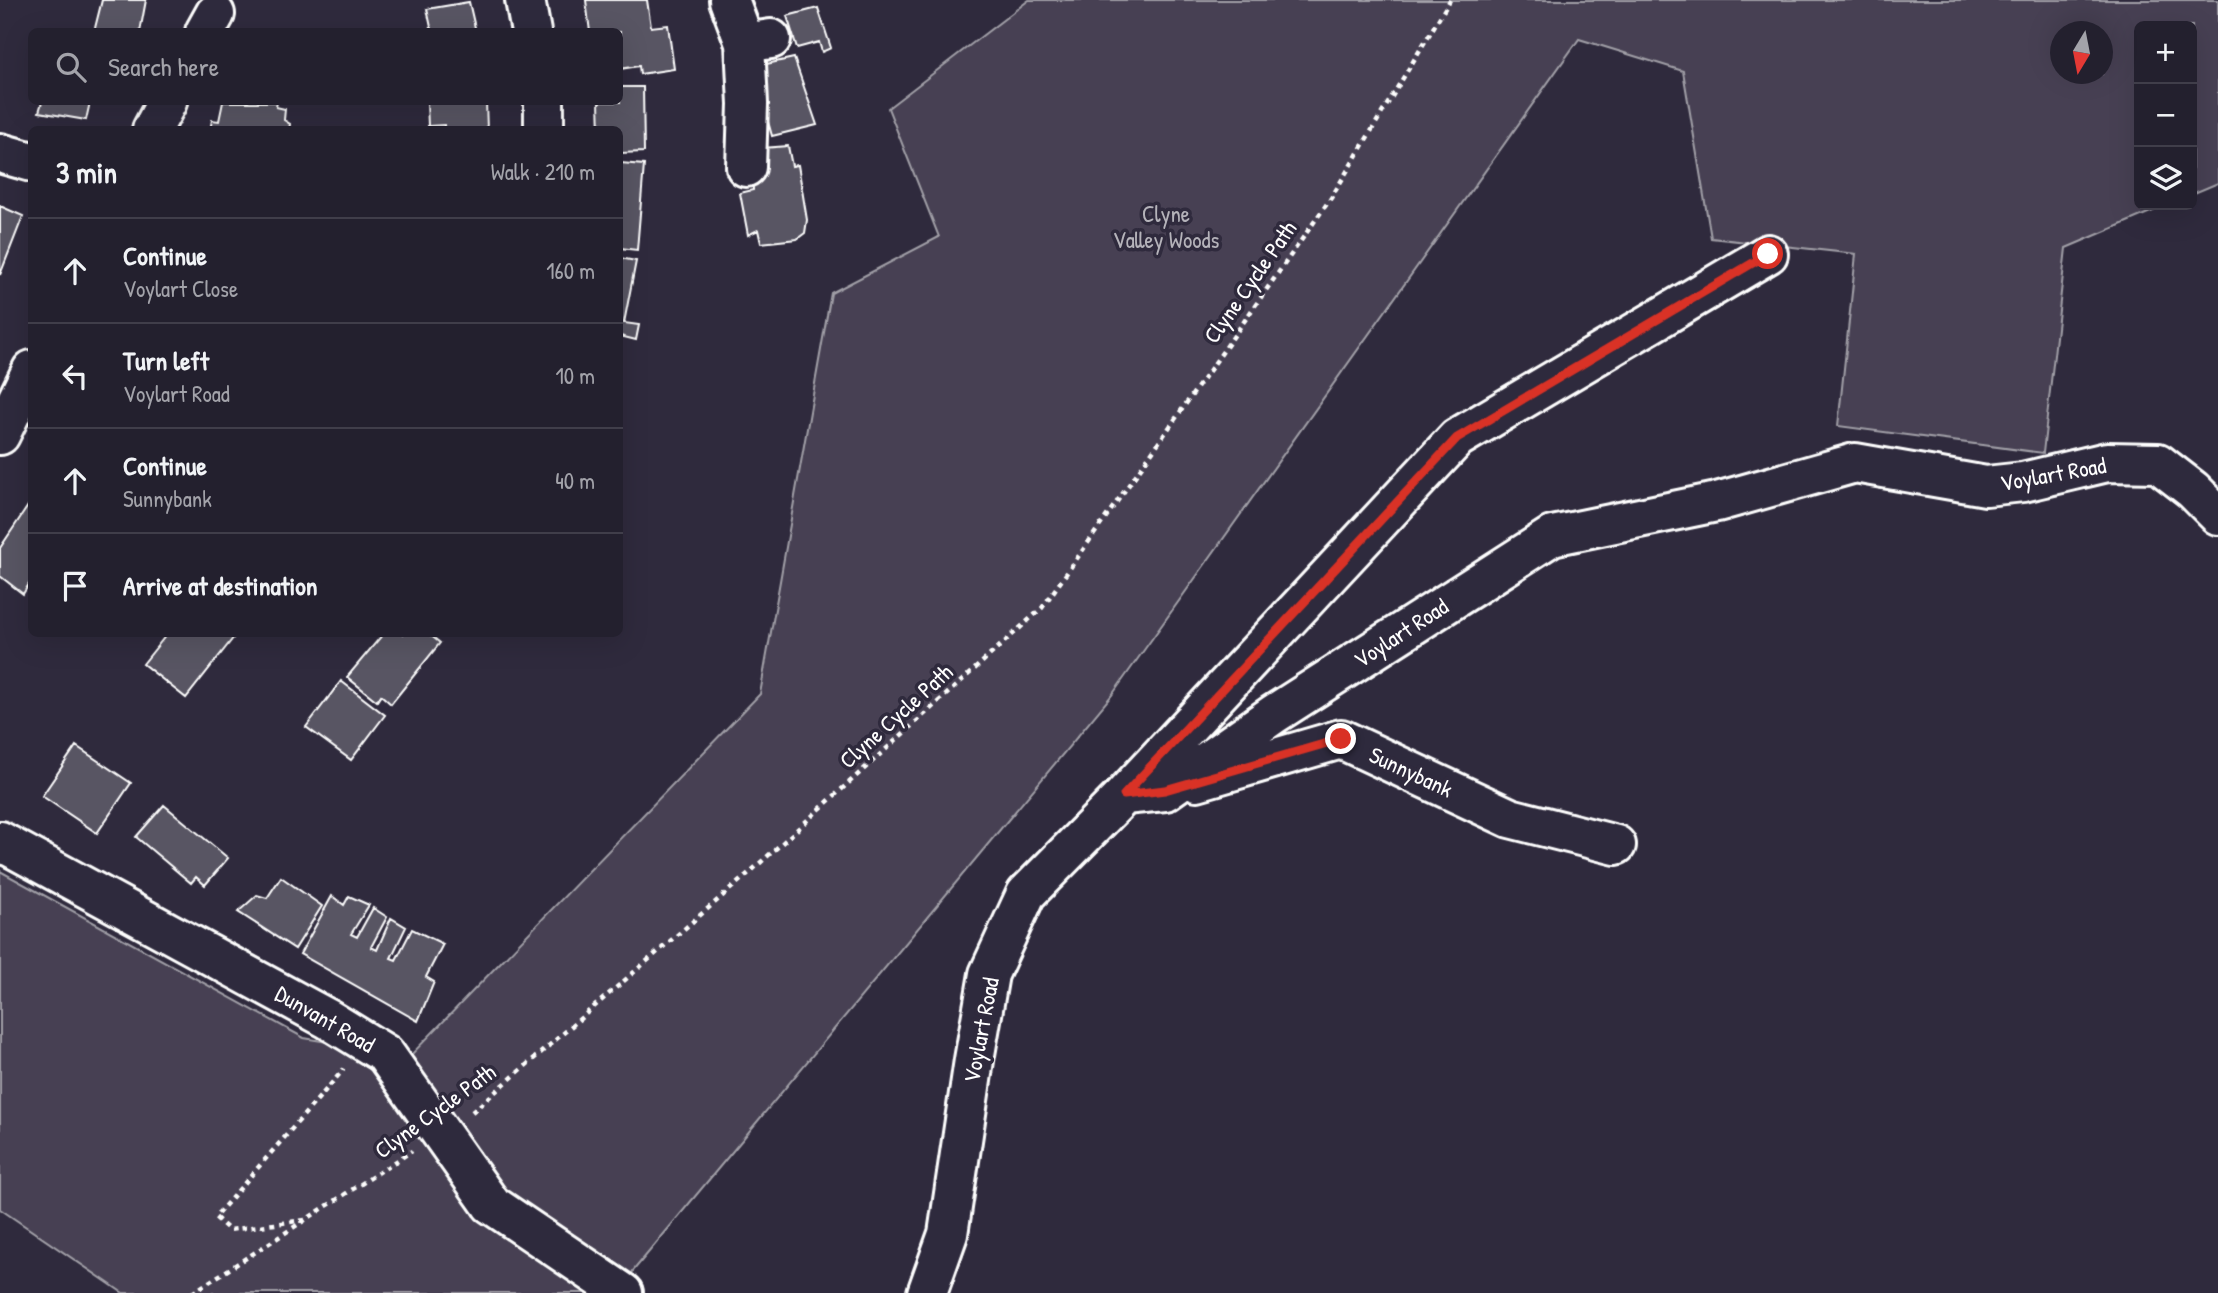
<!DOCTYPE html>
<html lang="en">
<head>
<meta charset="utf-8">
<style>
  body { margin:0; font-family:"Patrick Hand",sans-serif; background:#2b2836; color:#f1f3f6 }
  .controls { position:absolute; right:21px; top:21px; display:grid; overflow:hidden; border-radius:10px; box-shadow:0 7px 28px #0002 }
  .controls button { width:63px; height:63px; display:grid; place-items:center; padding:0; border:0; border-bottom:2px solid #403e4a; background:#23202e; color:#f1f3f6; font:35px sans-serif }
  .compass { position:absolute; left:2050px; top:21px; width:63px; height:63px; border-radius:50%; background:#23202e; box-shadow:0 7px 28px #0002; rotate:190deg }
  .stop { position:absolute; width:21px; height:21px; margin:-16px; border:5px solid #d93025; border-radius:50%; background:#fff }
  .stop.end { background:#d93025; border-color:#fff; box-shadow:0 2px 7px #0008 }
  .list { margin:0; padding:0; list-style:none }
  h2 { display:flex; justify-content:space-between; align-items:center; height:91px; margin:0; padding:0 28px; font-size:30px }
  h2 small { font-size:23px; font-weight:400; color:#a3a3aa }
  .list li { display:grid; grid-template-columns:46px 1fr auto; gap:21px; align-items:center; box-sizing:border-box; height:105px; padding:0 28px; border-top:2px solid #403e4a }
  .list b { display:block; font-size:26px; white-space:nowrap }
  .list p { margin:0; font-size:23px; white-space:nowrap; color:#a3a3aa }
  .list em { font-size:23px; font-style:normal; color:#a3a3aa }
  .icon { flex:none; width:38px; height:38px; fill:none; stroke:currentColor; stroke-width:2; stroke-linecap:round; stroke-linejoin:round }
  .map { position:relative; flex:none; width:2218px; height:1293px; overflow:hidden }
  .search { position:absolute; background:#23202e; box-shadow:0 7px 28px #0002; left:28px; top:28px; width:595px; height:77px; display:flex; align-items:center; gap:18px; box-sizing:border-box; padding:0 24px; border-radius:10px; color:#a3a3aa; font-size:26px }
  .panel { position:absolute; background:#23202e; box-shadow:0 7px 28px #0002; left:28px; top:126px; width:595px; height:511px; border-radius:10px }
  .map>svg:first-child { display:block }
</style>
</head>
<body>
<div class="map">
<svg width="2218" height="1293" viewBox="0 0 2218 1293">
  <rect width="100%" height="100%" fill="#2f2a3d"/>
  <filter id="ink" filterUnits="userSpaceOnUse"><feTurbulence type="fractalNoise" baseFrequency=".0143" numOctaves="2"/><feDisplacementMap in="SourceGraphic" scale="14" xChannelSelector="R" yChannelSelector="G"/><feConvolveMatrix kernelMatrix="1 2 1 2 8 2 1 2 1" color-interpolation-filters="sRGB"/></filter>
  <g filter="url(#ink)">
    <path fill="#464152" stroke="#a2a0a8" stroke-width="2" fill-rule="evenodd" d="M1029,0H2218V183L2192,194V26H2139V205H2167L2066,248L2043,453L1838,426L1856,254L1711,238L1683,71L1579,39L1112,695L633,1271L627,1293H123L0,1209V871L304,1038L410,1056L760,694L831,293L939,237L888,108ZM2060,32H2102V74H2060Z"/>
    <path fill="#595564" stroke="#fff" stroke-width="2" d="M102,0H146L140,32H94Z
      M586,0H647L651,27L668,25L674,69L640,74L639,66L620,69V32H590Z
      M469,2L476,32H432L427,9Z
      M818,8L831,48L822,52L819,42L797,48L787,16Z
      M794,58L817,125L772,136L753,67Z
      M620,87H643L644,152L620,153V130H600L599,102H620Z
      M42,102H90L86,120L39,112Z
      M223,102H277L276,107L285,109L284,120L290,124L289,130H210L212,120L219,121Z
      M427,102H486L487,130H444V125L428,126Z
      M788,146L792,166L798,165L807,220L805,233L797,239L761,243L758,230L748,235L740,193L753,190L752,169L766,167L763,148Z
      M620,163L644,165L637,250L620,248Z
      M0,206L23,216L0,275Z
      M620,258L636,261L624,323L639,325L636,340L620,336Z
      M30,503L32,579L23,594L0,576V548Z
      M167,634H229L234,637L186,698L143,664Z
      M383,634H429L440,643L391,704L381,695L377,701L347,677Z
      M341,681L385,715L351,760L306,727Z
      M76,746L131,783L97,833L42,796Z
      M164,805L228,858L205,885L196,877L191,883L136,837Z
      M281,877L322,906L295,949L238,912L257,895L267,898Z
      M332,896L344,905L349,896L369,905L351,934L357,937L373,908L387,917L371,947L377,950L391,918L406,927L391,958L396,960L412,929L443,944L426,977L434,982L418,1021L300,954Z"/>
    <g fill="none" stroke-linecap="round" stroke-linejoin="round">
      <g stroke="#fff" stroke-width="44">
        <path id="minor" d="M525,0L531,32
          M729,0L745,43
          M205,32L215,14
          M152,130L167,102
          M544,130V102
          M0,153L32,162
          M746,167L748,104L745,43L771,39
          M0,435L32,370
          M1197,781L1341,739L1510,818L1616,845
          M1124,795L1457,438L1768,254
          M927,1293L948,1234L974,1060L989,974L1026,894L1124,795L1165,791L1274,714L1552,536L1717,502L1855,463L1986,486L2023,482L2107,462L2158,463L2193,490L2218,515"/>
      </g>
      <g stroke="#fff" stroke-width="44">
        <path id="major" d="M0,841L328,1019L385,1054
          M491,1204L623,1293"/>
      </g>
      <path stroke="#fff" stroke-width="4.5" stroke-dasharray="5 5" stroke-linecap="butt" d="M472,1112L749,873L1042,608L1331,198L1450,0
        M305,1220L229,1230L215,1217L344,1069
        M192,1293L412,1151"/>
      <use href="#minor" stroke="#2f2a3d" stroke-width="38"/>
      <use href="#major" stroke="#2f2a3d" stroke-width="38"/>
      <g stroke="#fff" stroke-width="44" stroke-linecap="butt">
        <path id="major-bridge" d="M385,1054L491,1204"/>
      </g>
      <use href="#major-bridge" stroke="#2f2a3d" stroke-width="38"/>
    </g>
  </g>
  <g fill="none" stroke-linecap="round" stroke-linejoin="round" filter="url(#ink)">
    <path stroke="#d93025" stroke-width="9" d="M1341,739L1165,790L1124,795L1457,438L1768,254"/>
  </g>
  <g text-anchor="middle" stroke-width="7" stroke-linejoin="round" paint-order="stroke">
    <g font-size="23" fill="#b5b3ba" stroke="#2f2a3d">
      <text x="1166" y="222">Clyne<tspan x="1166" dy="26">Valley Woods</tspan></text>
    </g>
    <g font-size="23" fill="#fff" stroke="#2f2a3d">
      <text transform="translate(1250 282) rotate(-55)" y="8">Clyne Cycle Path</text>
      <text transform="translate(2053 474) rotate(-10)" y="8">Voylart Road</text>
      <text transform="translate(1401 633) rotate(-33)" y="8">Voylart Road</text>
      <text transform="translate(896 716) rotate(-42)" y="8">Clyne Cycle Path</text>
      <text transform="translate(1411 772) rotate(25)" y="8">Sunnybank</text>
      <text transform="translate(325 1019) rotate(30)" y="8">Dunvant Road</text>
      <text transform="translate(981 1030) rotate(-79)" y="8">Voylart Road</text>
      <text transform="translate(435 1111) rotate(-36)" y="8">Clyne Cycle Path</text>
    </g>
  </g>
</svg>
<div class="controls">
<button>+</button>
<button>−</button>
<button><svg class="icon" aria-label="layers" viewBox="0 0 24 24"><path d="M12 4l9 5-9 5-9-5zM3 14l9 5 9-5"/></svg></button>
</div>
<svg class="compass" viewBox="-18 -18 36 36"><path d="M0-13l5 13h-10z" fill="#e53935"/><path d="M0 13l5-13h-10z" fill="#a3a3aa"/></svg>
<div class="stop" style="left:1768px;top:254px"></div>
<div class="stop end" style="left:1341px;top:739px"></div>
<div class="search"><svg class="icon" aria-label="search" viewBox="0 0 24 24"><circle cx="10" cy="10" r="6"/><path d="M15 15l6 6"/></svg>Search here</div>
<section class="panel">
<h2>3 min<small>Walk · 210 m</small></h2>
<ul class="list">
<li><svg class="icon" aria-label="ahead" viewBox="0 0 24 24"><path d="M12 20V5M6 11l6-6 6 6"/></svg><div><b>Continue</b><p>Voylart Close</p></div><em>160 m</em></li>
<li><svg class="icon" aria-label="left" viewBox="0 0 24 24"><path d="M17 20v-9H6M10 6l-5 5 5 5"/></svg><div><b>Turn left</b><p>Voylart Road</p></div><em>10 m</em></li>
<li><svg class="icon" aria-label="ahead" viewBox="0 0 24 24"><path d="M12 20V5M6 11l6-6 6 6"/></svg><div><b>Continue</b><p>Sunnybank</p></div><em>40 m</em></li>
<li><svg class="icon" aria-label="arrive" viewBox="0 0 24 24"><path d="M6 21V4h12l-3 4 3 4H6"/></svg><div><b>Arrive at destination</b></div></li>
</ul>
</section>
</div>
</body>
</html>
